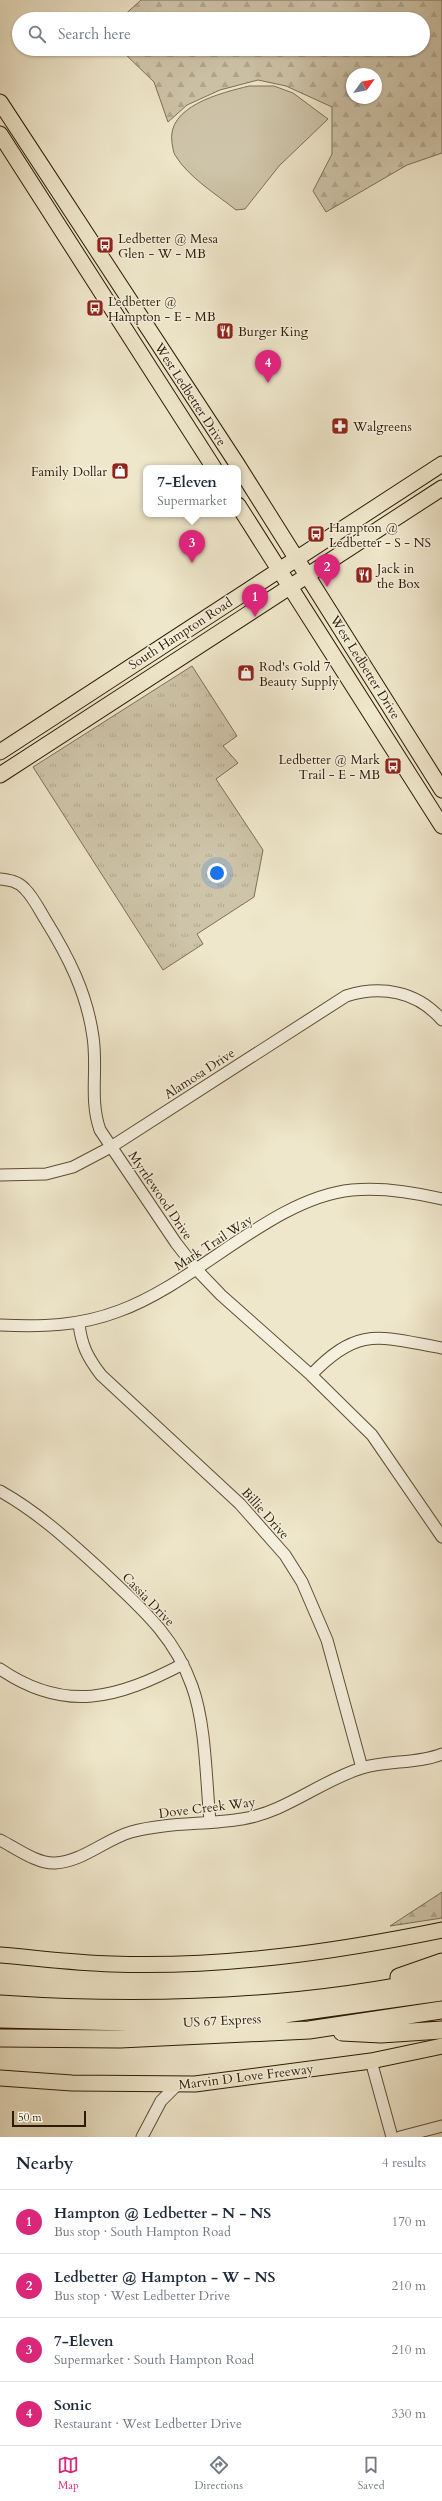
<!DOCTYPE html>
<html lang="en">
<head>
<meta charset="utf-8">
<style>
  body { margin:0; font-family:Cardo,serif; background:#f6f6f7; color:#1f2937 }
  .compass { position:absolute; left:346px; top:68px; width:36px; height:36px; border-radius:50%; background:#fff; box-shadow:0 1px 3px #0004; rotate:57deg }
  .scale { position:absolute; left:12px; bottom:10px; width:74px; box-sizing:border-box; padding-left:4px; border:2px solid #2c1b03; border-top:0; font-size:11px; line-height:14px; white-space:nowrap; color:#2c1b03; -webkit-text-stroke:3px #f5efdd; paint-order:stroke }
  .you { position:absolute; left:217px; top:873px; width:14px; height:14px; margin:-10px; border:3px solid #fff; border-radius:50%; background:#1a73e8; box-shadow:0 0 0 6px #1a73e833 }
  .badge { display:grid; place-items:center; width:26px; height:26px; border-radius:50%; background:#db2777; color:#fff; font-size:13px; font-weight:700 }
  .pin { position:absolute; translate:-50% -33px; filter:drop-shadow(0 1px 2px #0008) }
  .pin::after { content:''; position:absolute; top:21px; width:14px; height:12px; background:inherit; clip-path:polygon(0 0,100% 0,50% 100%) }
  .popup { position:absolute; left:143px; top:465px; width:98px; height:52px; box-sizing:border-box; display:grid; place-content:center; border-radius:8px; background:#fff; filter:drop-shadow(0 1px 3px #0005); font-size:13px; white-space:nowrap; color:#747a83 }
  .popup b { font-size:15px; color:#1f2937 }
  .popup::after { content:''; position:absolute; left:50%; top:100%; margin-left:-8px; border:8px solid transparent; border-top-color:#fff }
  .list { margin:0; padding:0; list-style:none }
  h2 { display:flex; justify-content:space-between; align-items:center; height:52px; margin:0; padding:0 16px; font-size:17px }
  h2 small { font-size:13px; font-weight:400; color:#747a83 }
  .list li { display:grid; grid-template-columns:26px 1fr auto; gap:12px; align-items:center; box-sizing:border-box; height:64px; padding:0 16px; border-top:1px solid #e0e1e3 }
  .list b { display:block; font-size:15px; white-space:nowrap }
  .list p { margin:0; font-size:13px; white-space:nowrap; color:#747a83 }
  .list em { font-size:13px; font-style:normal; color:#747a83 }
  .icon { flex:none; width:22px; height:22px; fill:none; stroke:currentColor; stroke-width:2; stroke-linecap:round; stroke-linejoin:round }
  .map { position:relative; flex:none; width:442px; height:2137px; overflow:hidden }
  .search { position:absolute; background:#fff; box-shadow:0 1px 3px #0004; left:12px; right:12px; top:12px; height:44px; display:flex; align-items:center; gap:10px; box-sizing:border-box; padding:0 14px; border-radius:22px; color:#747a83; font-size:15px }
  .sheet { height:308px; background:#fff }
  nav { display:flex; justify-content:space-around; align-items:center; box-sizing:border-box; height:56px; border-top:1px solid #e0e1e3; background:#fff; font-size:11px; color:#747a83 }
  nav a { display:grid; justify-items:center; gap:2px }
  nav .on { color:#db2777 }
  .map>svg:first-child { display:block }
</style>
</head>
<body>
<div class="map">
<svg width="442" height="2137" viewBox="0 0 442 2137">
  <defs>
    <pattern id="grass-tufts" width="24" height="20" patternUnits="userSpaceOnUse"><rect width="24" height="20" fill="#cec4a9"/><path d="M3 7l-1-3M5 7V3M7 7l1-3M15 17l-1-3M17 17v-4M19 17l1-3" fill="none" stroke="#b1a890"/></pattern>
    <pattern id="forest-firs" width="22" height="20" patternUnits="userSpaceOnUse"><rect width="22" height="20" fill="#cec4a9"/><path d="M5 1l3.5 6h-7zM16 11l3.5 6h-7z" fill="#b1a890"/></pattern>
  </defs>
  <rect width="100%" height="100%" fill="#efe7cb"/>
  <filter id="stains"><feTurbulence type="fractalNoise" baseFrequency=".005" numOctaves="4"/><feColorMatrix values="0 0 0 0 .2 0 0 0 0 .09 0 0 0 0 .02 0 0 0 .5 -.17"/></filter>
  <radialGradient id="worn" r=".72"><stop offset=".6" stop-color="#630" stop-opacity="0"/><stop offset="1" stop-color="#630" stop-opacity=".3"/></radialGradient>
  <path fill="url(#grass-tufts)" stroke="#7d7056" d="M192,666L237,736L223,746L238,763L216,779L263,850L254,897L197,934L203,944L163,970L33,767Z"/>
  <path fill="url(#forest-firs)" stroke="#7d7056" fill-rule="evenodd" d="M141,0H442V153L407,165L326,212L313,191L332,154V107L286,86L258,80L220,90L187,105L168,122L154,82L120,49H423V19H120ZM352,74H376V98H352Z
    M442,1892V1918L390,1926L439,1894Z"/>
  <path fill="#cec4a9" stroke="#7d7056" d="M249,86H274L293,93L328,119L279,166L245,209L236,210C216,194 188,177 175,155C173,152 173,147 172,143C166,106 221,93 249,86Z"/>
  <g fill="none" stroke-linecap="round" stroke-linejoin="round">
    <g stroke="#5d4e35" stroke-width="13">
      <path id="minor" d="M0,879C9,880 18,881 25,889C33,897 39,909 45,919C68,956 87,993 93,1037C98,1069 89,1099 100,1130L176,1243L197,1270L221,1295L311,1375L372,1435L442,1537
        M0,1175L46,1174L73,1167L111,1147L346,996C381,985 417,991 442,1020
        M79,1323C81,1345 88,1358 101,1375L240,1504L285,1555L302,1582L327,1640L362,1768
        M0,1325C42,1327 80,1326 119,1311C197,1283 272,1198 352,1190C382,1187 413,1192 442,1199
        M311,1375C359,1325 380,1337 442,1348
        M0,1491C39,1513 69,1541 102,1571C140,1607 174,1635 192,1686C206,1724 206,1781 210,1821
        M0,1669C66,1714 118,1698 183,1664
        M0,1840C16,1848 37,1864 55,1863C82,1862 106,1839 131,1832C167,1822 206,1825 242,1819C286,1812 320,1781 362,1768C388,1760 417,1764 442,1754
        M371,2061L392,2137
        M142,2137L161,2101L177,2085
        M400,2137L442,2126"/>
    </g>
    <g stroke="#2c1b03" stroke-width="17">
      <path id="major" d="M0,102L237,464L442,790
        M0,134L214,468
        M238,505L442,826
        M0,752L442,464
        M0,775L442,488
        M0,1955C37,1958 74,1963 112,1964C222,1968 334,1952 442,1930
        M0,2078L72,2083L195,2084L371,2061L442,2046"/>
    </g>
    <g stroke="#2c1b03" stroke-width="19">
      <path id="highway" d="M399,1977L442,1962
        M0,2004C148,2014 297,2009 442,1978
        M0,2019L170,2023L263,2017L442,1992
        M342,2032L381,2034L442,2030
        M0,2038L120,2039L309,2030L442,2010"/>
    </g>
    <use href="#minor" stroke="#f5efdd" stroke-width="11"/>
    <use href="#major" stroke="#efe7cb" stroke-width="15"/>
    <use href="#highway" stroke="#efe7cb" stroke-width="17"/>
  </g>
  <defs>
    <g id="bus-square" transform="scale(0.9)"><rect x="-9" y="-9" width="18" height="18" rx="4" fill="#8f2418" stroke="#f5efdd"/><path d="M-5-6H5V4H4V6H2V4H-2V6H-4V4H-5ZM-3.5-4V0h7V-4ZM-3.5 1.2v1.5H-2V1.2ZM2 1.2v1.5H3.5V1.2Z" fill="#fff"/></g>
    <g id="restaurant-square" transform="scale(0.9)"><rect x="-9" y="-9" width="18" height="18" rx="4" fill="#8f2418" stroke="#f5efdd"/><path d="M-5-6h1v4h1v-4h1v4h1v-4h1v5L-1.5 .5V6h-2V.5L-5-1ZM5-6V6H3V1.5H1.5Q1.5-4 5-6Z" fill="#fff"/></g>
    <g id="pharmacy-square" transform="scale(0.9)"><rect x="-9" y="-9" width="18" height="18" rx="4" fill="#8f2418" stroke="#f5efdd"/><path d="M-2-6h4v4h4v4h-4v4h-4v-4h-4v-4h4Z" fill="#fff"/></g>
    <g id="shop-square" transform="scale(0.9)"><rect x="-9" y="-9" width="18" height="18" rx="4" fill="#8f2418" stroke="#f5efdd"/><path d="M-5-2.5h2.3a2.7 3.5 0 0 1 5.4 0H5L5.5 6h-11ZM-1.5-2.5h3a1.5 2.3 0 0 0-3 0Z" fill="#fff"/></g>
  </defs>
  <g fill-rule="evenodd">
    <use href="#bus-square" x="105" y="245"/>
    <use href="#bus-square" x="95" y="308"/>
    <use href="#restaurant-square" x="225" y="331"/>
    <use href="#pharmacy-square" x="340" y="426"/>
    <use href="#shop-square" x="120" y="471"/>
    <use href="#bus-square" x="316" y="534"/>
    <use href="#restaurant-square" x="364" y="575"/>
    <use href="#shop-square" x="246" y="673"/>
    <use href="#bus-square" x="393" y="766"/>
  </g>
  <g text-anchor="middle" stroke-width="3" stroke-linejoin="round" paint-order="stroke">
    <g font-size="13" fill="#2c1b03" stroke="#f5efdd" text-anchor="start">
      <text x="118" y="243">Ledbetter @ Mesa<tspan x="118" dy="15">Glen - W - MB</tspan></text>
      <text x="108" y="306">Ledbetter @<tspan x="108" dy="15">Hampton - E - MB</tspan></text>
      <text x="238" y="336">Burger King</text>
      <text x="353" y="431">Walgreens</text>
      <text x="107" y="476" text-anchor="end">Family Dollar</text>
      <text x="329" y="532">Hampton @<tspan x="329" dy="15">Ledbetter - S - NS</tspan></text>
      <text x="377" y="573">Jack in<tspan x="377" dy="15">the Box</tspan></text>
      <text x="259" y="671">Rod's Gold 7<tspan x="259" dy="15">Beauty Supply</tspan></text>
      <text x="380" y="764" text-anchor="end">Ledbetter @ Mark<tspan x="380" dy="15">Trail - E - MB</tspan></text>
    </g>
    <g font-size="13" fill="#2c1b03" stroke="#f5efdd">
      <text transform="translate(191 394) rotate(57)" y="5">West Ledbetter Drive</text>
      <text transform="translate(180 633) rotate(-33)" y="5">South Hampton Road</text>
      <text transform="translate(366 667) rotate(58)" y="5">West Ledbetter Drive</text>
      <text transform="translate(199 1073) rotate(-33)" y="5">Alamosa Drive</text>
      <text transform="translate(161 1195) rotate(56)" y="5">Myrtlewood Drive</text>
      <text transform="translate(213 1242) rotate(-33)" y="5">Mark Trail Way</text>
      <text transform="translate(266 1513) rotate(48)" y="5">Billie Drive</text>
      <text transform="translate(149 1599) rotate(46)" y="5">Cassia Drive</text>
      <text transform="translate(207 1807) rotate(-7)" y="5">Dove Creek Way</text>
      <text transform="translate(222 2020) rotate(-3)" y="5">US 67 Express</text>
      <text transform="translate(246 2076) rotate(-7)" y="5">Marvin D Love Freeway</text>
    </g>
  </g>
  <rect width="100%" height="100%" filter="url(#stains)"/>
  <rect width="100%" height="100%" fill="url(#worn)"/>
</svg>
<svg class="compass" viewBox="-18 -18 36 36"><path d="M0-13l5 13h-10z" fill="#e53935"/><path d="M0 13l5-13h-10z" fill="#747a83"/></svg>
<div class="scale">50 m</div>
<div class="you"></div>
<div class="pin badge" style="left:255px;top:617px">1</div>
<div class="pin badge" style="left:327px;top:587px">2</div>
<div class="pin badge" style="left:192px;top:563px">3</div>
<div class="popup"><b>7-Eleven</b>Supermarket</div>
<div class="pin badge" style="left:268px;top:383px">4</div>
<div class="search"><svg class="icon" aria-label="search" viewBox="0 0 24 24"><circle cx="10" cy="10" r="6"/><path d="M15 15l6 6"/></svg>Search here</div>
</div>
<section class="sheet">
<h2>Nearby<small>4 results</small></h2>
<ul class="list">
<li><span class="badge">1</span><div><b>Hampton @ Ledbetter - N - NS</b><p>Bus stop · South Hampton Road</p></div><em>170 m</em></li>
<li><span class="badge">2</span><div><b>Ledbetter @ Hampton - W - NS</b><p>Bus stop · West Ledbetter Drive</p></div><em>210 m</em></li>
<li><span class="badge">3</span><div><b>7-Eleven</b><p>Supermarket · South Hampton Road</p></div><em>210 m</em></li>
<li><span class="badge">4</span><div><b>Sonic</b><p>Restaurant · West Ledbetter Drive</p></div><em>330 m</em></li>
</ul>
</section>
<nav>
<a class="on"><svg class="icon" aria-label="map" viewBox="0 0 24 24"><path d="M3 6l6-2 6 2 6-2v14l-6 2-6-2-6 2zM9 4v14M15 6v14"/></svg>Map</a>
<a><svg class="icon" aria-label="directions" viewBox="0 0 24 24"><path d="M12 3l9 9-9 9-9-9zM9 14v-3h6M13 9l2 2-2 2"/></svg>Directions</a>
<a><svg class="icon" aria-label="saved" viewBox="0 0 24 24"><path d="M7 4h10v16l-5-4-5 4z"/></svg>Saved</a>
</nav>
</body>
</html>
